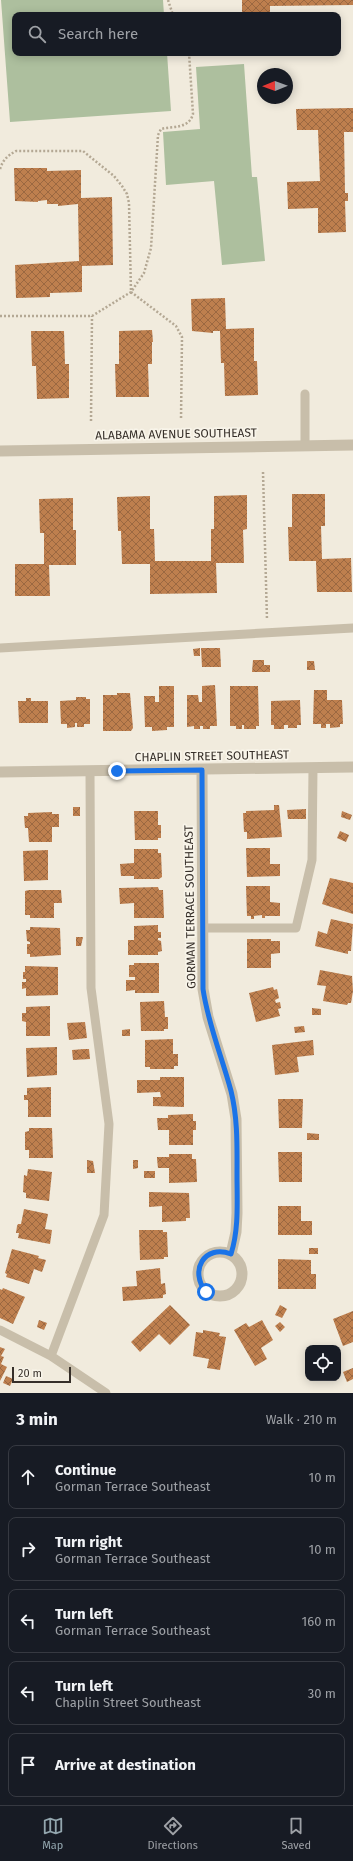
<!DOCTYPE html>
<html lang="en">
<head>
<meta charset="utf-8">
<style>
  body { margin:0; font-family:"Fira Sans",sans-serif; background:#242831; color:#f1f3f6 }
  .controls { position:absolute; right:12px; bottom:12px; display:grid; overflow:hidden; border-radius:8px; box-shadow:0 2px 10px #0003 }
  .controls button { width:36px; height:36px; display:grid; place-items:center; padding:0; border:0; border-bottom:1px solid #363941; background:#171b24; color:#f1f3f6; font:20px sans-serif }
  .compass { position:absolute; left:257px; top:68px; width:36px; height:36px; border-radius:50%; background:#171b24; box-shadow:0 2px 10px #0003; rotate:269deg }
  .scale { position:absolute; left:12px; bottom:10px; width:59px; box-sizing:border-box; padding-left:4px; border:2px solid #362f29; border-top:0; font-size:11px; line-height:14px; white-space:nowrap; color:#362f29; -webkit-text-stroke:3px #f8f4e9; paint-order:stroke }
  .stop { position:absolute; width:12px; height:12px; margin:-9px; border:3px solid #1a73e8; border-radius:50%; background:#fff }
  .stop.end { background:#1a73e8; border-color:#fff; box-shadow:0 1px 4px #0008 }
  .list { margin:0; padding:0; list-style:none }
  h2 { display:flex; justify-content:space-between; align-items:center; height:52px; margin:0; padding:0 16px; font-size:17px }
  h2 small { font-size:13px; font-weight:400; color:#9ea1a6 }
  .list li { display:grid; grid-template-columns:26px 1fr auto; gap:12px; align-items:center; box-sizing:border-box; height:64px; margin:0 8px 8px; padding:0 8px; border:1px solid #363941; border-radius:8px }
  .list b { display:block; font-size:15px; white-space:nowrap }
  .list p { margin:0; font-size:13px; white-space:nowrap; color:#9ea1a6 }
  .list em { font-size:13px; font-style:normal; color:#9ea1a6 }
  .icon { flex:none; width:22px; height:22px; fill:none; stroke:currentColor; stroke-width:2; stroke-linecap:round; stroke-linejoin:round }
  .map { position:relative; flex:none; width:353px; height:1393px; overflow:hidden }
  .search { position:absolute; background:#171b24; box-shadow:0 2px 10px #0003; left:12px; right:12px; top:12px; height:44px; display:flex; align-items:center; gap:10px; box-sizing:border-box; padding:0 14px; border-radius:8px; color:#9ea1a6; font-size:15px }
  .sheet { height:412px; background:#171b24 }
  nav { display:flex; justify-content:space-around; align-items:center; box-sizing:border-box; height:56px; border-top:1px solid #363941; background:#171b24; font-size:11px; color:#9ea1a6 }
  nav a { display:grid; justify-items:center; gap:2px }
  nav .on { color:#93a6ae }
  .map>svg:first-child { display:block }
</style>
</head>
<body>
<div class="map">
<svg width="353" height="1393" viewBox="0 0 353 1393">
  <defs>
    <pattern id="building-cross-hatch" width="8" height="8" patternUnits="userSpaceOnUse"><rect width="8" height="8" fill="#be7f4e"/><path d="M0 0l8 8M0 8l8-8" fill="none" stroke="#9b6841"/></pattern>
  </defs>
  <rect width="100%" height="100%" fill="#f1ebdd"/>
  <path fill="#adbf9e" d="M1,0H163L164,15H15V53H167L171,111L10,122Z
    M244,64L252,177H257L265,261L222,265L214,181L166,185L163,132L200,129L196,67Z"/>
  <path fill="url(#building-cross-hatch)" d="M242,0H353V5L270,6V15H242Z
    M353,108V132H344L345,193H348V201H345L346,232L318,233V208L288,209L287,182L320,181L318,130H297L296,109Z
    M14,168H47V171L81,170V198L112,197L113,265L82,266V292L50,293V297L16,298L15,265L79,261L78,204L58,206V204H47V200L38,201V202L15,201Z
    M225,298L226,329L254,328V361H257L258,395L225,396L224,363H221L220,331H213V333L192,331L191,299Z
    M152,330L153,342H152V364H148L149,397H116L115,364H119V331Z
    M31,331H64L65,364H69V398L37,399L36,366H32Z
    M292,494H325V526H321L322,559L351,558L352,592H317L316,561H289L288,527H292Z
    M247,495V529L243,530L244,563H216L217,593L150,594V564H122L121,531H118L117,497L150,496V529H154L155,561H211V529H214V496Z
    M73,498V530H76V565H49L50,596H15V564H44V533H40L39,499Z
    M200,648V656H194L193,649Z
    M201,648H220L221,667H202Z
    M253,660H264V665H270V672H252Z
    M307,661H314L315,670H307Z
    M215,685L217,726H210V729H203V726H200V729H194V726L187,727V695H198L199,702H202V686Z
    M159,686H174V727H167V730L152,731V727H145L144,696H155V702H159Z
    M230,686H258L259,726H256V729H244V725H242V729H236V726H230Z
    M314,690H327V700H342L343,724H340V727L330,728V724H326V728H321V724H313Z
    M117,693H130L133,728L131,731H103V695H117Z
    M76,697H86V699H90V724H84V727H77V723H75V727L67,728V724H61L60,701L76,700Z
    M26,698H31V701H48V723H19L18,701H26Z
    M300,700L301,725H297V728H288V725H284V729H274V725H271V701Z
    M274,805H279L282,837L247,839V832H244L243,813H246V811L274,810Z
    M73,807H80V816H73Z
    M306,809V819H288L287,810Z
    M134,811H158V825H161V838H158V840H135Z
    M342,811L352,815L350,820L341,817Z
    M52,812V814H59V827H52V842H29L28,828H25L24,816H28V813Z
    M340,831L349,835L346,842L337,838Z
    M246,848H270V864H280V876L247,877Z
    M134,849H158V853H161L162,877L159,879H134V876H121L120,864L134,863Z
    M48,850V880L24,881L23,851Z
    M330,878L353,883V914L322,904Z
    M246,886H270V902L280,903V916H265V918H262V915L254,916V919H251V916H247Z
    M158,887L159,890H163L164,918H134V903L120,904L119,888Z
    M29,890H61L62,903H54V918H30V915H25V891Z
    M331,919L353,924L351,951H348V954L315,946L318,931L327,934Z
    M158,925V932H161V938H158V940L161,941L162,951L158,952V955H128V940H134V926Z
    M30,927L60,928L61,955L30,957V954H27V944H30V942L27,941L26,930H30Z
    M76,937H83L81,946H76Z
    M247,939H271V941H280V953L271,954V968H247Z
    M134,963H159V993H135V990L126,991V980H135V977H129V965H134Z
    M25,966L58,967V995L26,996V988L22,989V982H26V979H23V972H25Z
    M320,970L352,976L353,991L351,1003H348L347,1005L323,1001L326,986L317,985Z
    M273,987L274,990L277,989L279,998L275,1000L276,1003L280,1002L281,1008L278,1009L280,1016L256,1022L249,993Z
    M164,1001L165,1017H168V1029H164V1031H141L140,1002Z
    M50,1006V1036H26V1022L22,1021V1013H26V1007Z
    M312,1008L321,1009V1015H312Z
    M85,1022L87,1038L69,1040L67,1023Z
    M304,1026L305,1032L295,1033L294,1027Z
    M130,1029V1036H122V1030Z
    M173,1039V1054H178V1066H174V1069H150V1067H145V1040Z
    M313,1040L314,1055L297,1057L299,1072L275,1075L272,1045Z
    M57,1047V1075L27,1077L26,1048Z
    M84,1049H89L90,1059L73,1060L72,1050Z
    M160,1077H184V1107L153,1106V1097H161L160,1092L137,1093V1080H160Z
    M51,1087V1117H28V1100H24V1095H27V1088Z
    M278,1099H303L302,1128H279Z
    M193,1114V1121H196V1130H193V1145H169V1130H158L157,1118H168V1115Z
    M29,1128H52L53,1158H29V1150H25V1132L29,1131Z
    M307,1133L319,1134V1140H307Z
    M278,1152H302V1182H279Z
    M169,1154H192V1159H196L197,1182L169,1183V1168H158L157,1159V1157H169Z
    M87,1160L93,1161L95,1173H87Z
    M133,1160H138V1168L133,1169Z
    M28,1169L52,1172L49,1201L26,1198V1193L23,1192L24,1175L27,1176Z
    M144,1171H155V1178H144Z
    M149,1192L189,1193L190,1218H186V1221L162,1222V1206L149,1207Z
    M278,1206H301V1221H312V1235H278Z
    M24,1209L48,1214L45,1229L52,1230L50,1244L18,1238L19,1233H16L17,1226L18,1224H21Z
    M139,1230H163V1232H167L168,1257H164V1259L140,1260Z
    M309,1248H318V1254H309Z
    M12,1249L39,1256L38,1258L46,1260L42,1272L34,1269L29,1284L6,1277L7,1274L5,1273Z
    M278,1259L311,1260V1274H316V1289H278Z
    M160,1268L161,1284L165,1283L166,1294L163,1295V1298L123,1301L122,1287L137,1286L136,1271Z
    M3,1288L25,1297L13,1324L0,1318V1289L2,1290Z
    M170,1305L190,1325L170,1345L159,1334L140,1352L131,1342Z
    M280,1305L287,1309L282,1318L275,1315Z
    M353,1311V1342L343,1346L333,1319Z
    M39,1320L47,1323L44,1330L37,1327Z
    M262,1320L273,1340L261,1348L267,1359L255,1366L234,1330L246,1323L249,1327Z
    M280,1322L285,1327L280,1332L275,1326Z
    M203,1330L220,1333L219,1336L226,1337L220,1370L207,1368L209,1359L193,1356L196,1332L203,1333Z
    M0,1347L5,1349L1,1356L4,1357L1,1364L7,1367L0,1381Z
    M353,1368V1379L347,1382L343,1372Z
    M6,1376L13,1379L10,1386L3,1383Z"/>
  <g fill="none" stroke-linecap="round" stroke-linejoin="round">
    <path stroke="#b4a894" stroke-width="2.5" stroke-dasharray="2 2" stroke-linecap="butt" d="M168,0L173,15
      M0,169C3,160 7,156 16,151H83L114,176L122,186L127,194L129,203L131,292L176,326L182,337L181,420
      M0,316H92L131,292L144,273L151,248L158,135L161,129C173,126 189,129 193,114L189,53
      M91,421L92,316
      M263,472L267,620"/>
    <path stroke="#c8beaa" stroke-width="9" d="M305,394V445
      M0,648L353,628
      M202,928H296L312,860L313,768
      M0,1330L51,1356L106,1393
      M51,1356L104,1215L109,1124L91,988L90,771"/>
    <path stroke="#c8beaa" stroke-width="11" d="M202,770L203,989L208,1017L232,1094L236,1119L237,1213L236,1232L231,1254
      M0,772L353,767
      M198 1274a22 22 0 1 1 44 0a22 22 0 1 1-44 0Z"/>
    <path stroke="#c8beaa" stroke-width="11" d="M0,451L353,445"/>
  </g>
  <g fill="none" stroke-linecap="round" stroke-linejoin="round">
    <path stroke="#1a73e8" stroke-width="5" d="M117,771L202,770L203,989C208,1024 222,1057 231,1091C238,1119 237,1148 237,1176C237,1202 239,1229 231,1254C204,1244 189,1271 206,1292"/>
  </g>
  <g text-anchor="middle" stroke-width="3.5" stroke-linejoin="round" paint-order="stroke">
    <g font-size="12" fill="#362f29" stroke="#f8f4e9">
      <text transform="translate(176 434) rotate(-1)" y="4">ALABAMA AVENUE SOUTHEAST</text>
      <text transform="translate(212 756) rotate(-1)" y="4">CHAPLIN STREET SOUTHEAST</text>
      <text transform="translate(190 907) rotate(-91)" y="4">GORMAN TERRACE SOUTHEAST</text>
    </g>
  </g>
</svg>
<div class="controls">
<button><svg class="icon" aria-label="locate" viewBox="0 0 24 24"><circle cx="12" cy="12" r="6"/><path d="M12 2v4M12 18v4M2 12h4M18 12h4"/></svg></button>
</div>
<svg class="compass" viewBox="-18 -18 36 36"><path d="M0-13l5 13h-10z" fill="#e53935"/><path d="M0 13l5-13h-10z" fill="#9ea1a6"/></svg>
<div class="scale">20 m</div>
<div class="stop" style="left:206px;top:1292px"></div>
<div class="stop end" style="left:117px;top:771px"></div>
<div class="search"><svg class="icon" aria-label="search" viewBox="0 0 24 24"><circle cx="10" cy="10" r="6"/><path d="M15 15l6 6"/></svg>Search here</div>
</div>
<section class="sheet">
<h2>3 min<small>Walk · 210 m</small></h2>
<ul class="list">
<li><svg class="icon" aria-label="ahead" viewBox="0 0 24 24"><path d="M12 20V5M6 11l6-6 6 6"/></svg><div><b>Continue</b><p>Gorman Terrace Southeast</p></div><em>10 m</em></li>
<li><svg class="icon" aria-label="right" viewBox="0 0 24 24"><path d="M7 20v-9h11M14 6l5 5-5 5"/></svg><div><b>Turn right</b><p>Gorman Terrace Southeast</p></div><em>10 m</em></li>
<li><svg class="icon" aria-label="left" viewBox="0 0 24 24"><path d="M17 20v-9H6M10 6l-5 5 5 5"/></svg><div><b>Turn left</b><p>Gorman Terrace Southeast</p></div><em>160 m</em></li>
<li><svg class="icon" aria-label="left" viewBox="0 0 24 24"><path d="M17 20v-9H6M10 6l-5 5 5 5"/></svg><div><b>Turn left</b><p>Chaplin Street Southeast</p></div><em>30 m</em></li>
<li><svg class="icon" aria-label="arrive" viewBox="0 0 24 24"><path d="M6 21V4h12l-3 4 3 4H6"/></svg><div><b>Arrive at destination</b></div></li>
</ul>
</section>
<nav>
<a class="on"><svg class="icon" aria-label="map" viewBox="0 0 24 24"><path d="M3 6l6-2 6 2 6-2v14l-6 2-6-2-6 2zM9 4v14M15 6v14"/></svg>Map</a>
<a><svg class="icon" aria-label="directions" viewBox="0 0 24 24"><path d="M12 3l9 9-9 9-9-9zM9 14v-3h6M13 9l2 2-2 2"/></svg>Directions</a>
<a><svg class="icon" aria-label="saved" viewBox="0 0 24 24"><path d="M7 4h10v16l-5-4-5 4z"/></svg>Saved</a>
</nav>
</body>
</html>
